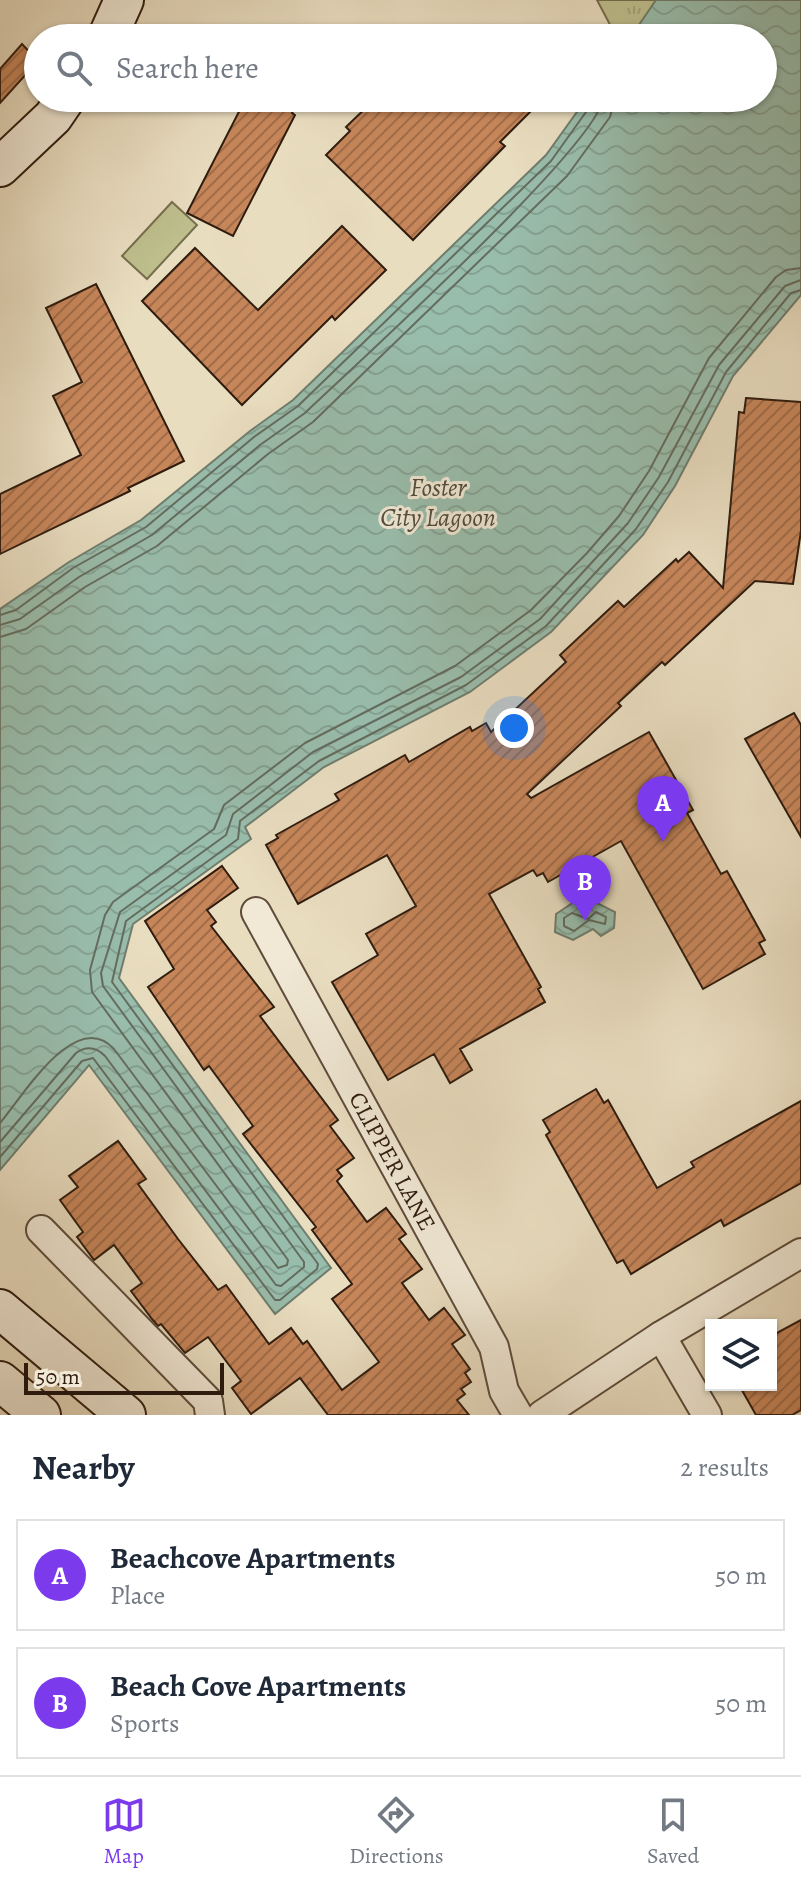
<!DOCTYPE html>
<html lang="en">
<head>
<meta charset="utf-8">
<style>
	body { margin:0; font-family:Alegreya,serif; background:#f6f6f7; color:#1f2937 }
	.controls { position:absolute; right:24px; bottom:24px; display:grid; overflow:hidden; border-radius:0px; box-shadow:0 2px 6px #0004 }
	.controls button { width:72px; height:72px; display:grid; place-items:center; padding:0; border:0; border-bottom:2px solid #e0e1e3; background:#fff; color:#1f2937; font:40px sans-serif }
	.scale { position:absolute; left:24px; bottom:20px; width:200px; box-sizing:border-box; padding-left:8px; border:4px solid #2f1c0f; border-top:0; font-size:22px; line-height:28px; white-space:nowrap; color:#2f1c0f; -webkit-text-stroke:6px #f1e9d6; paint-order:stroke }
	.you { position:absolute; left:514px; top:728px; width:28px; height:28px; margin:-20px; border:6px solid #fff; border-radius:50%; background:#1a73e8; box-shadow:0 0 0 12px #1a73e833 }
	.badge { display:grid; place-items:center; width:52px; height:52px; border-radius:50%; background:#7c3aed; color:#fff; font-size:26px; font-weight:700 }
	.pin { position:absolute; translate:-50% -66px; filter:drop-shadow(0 2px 4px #0008) }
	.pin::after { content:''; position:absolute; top:42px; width:28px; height:24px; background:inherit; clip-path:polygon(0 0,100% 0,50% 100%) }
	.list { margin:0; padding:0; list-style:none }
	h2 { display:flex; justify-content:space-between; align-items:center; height:104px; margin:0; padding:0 32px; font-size:34px }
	h2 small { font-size:26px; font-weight:400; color:#747a83 }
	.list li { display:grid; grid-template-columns:52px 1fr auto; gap:24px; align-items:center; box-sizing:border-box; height:112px; margin:0 16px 16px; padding:0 16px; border:2px solid #e0e1e3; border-radius:0px }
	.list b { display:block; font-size:30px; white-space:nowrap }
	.list p { margin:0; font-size:26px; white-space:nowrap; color:#747a83 }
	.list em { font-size:26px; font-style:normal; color:#747a83 }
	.icon { flex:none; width:44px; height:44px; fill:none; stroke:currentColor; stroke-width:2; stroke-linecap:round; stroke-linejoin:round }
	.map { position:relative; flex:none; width:801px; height:1415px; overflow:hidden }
	.search { position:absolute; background:#fff; box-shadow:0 2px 6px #0004; left:24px; right:24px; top:24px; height:88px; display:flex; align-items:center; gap:20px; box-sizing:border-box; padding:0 28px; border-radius:44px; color:#747a83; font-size:30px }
	.sheet { height:360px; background:#fff }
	nav { display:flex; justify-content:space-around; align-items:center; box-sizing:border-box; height:112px; border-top:2px solid #e0e1e3; background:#fff; font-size:22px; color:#747a83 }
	nav a { display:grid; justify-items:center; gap:4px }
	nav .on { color:#7c3aed }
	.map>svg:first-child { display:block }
	.grass { fill:#bebf8d; stroke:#766e4e; stroke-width:2 }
	.park { fill:url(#park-tufts); stroke:#766e4e; stroke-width:2 }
	.water { fill:url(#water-waves); stroke:#6f7d6d; stroke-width:2 }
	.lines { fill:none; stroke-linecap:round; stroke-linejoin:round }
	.shore { stroke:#646c5e; stroke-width:2 }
	.building { fill:url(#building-hatch); stroke:#2f1c0f; stroke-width:2 }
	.street-casing { stroke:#5e4c3b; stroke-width:32 }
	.secondary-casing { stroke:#2f1c0f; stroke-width:42 }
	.street { stroke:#f1e9d6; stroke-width:28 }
	.secondary { stroke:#f1e9d6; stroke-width:38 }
	.labels { text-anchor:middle; stroke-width:6; stroke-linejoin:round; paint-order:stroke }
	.street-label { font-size:24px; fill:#2f1c0f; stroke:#f1e9d6 }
	.water-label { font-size:26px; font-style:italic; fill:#4f4c3e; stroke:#f1e9d6 }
</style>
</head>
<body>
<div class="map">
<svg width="801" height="1415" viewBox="0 0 801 1415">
	<defs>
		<pattern id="park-tufts" width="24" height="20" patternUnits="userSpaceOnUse" patternTransform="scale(2)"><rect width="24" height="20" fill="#bebf8d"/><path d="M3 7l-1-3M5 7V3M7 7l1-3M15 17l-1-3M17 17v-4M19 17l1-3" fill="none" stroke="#a4a478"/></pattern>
		<pattern id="water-waves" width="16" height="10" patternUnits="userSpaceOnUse" patternTransform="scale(2)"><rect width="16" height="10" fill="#99bdac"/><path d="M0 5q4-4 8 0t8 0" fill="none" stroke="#84a293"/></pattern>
		<pattern id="building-hatch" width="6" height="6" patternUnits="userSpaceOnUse" patternTransform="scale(2)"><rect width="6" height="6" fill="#c6865a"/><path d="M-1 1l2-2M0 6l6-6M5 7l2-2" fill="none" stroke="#a16d49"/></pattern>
	</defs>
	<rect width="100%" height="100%" fill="#e9ddc0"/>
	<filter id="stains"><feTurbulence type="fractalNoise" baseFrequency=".0025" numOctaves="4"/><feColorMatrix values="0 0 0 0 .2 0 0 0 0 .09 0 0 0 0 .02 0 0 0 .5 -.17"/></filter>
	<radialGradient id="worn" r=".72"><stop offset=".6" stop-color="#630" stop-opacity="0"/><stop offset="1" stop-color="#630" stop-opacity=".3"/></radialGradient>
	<path class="grass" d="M 172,202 L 197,225 L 147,279 L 122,256 Z"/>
	<path class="park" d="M 597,0 L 687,0 L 663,38 L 617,38 Z"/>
	<g class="water">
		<path d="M 656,0 L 801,0 L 801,295 L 733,376 L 675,486 L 643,535 L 551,632 L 470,692 L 324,767 L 245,827 L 251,839 L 133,924 L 119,978 L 331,1268 L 275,1314 L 89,1065 L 0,1170 L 0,609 L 69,562 L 141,520 L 250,431 L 293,400 L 546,155 L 587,98 L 763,98 L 763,38 L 630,38 Z"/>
		<path d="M 574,902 L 584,909 L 595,902 L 615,912 L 614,928 L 601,936 L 593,929 L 573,940 L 555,932 L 556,914 Z"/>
	</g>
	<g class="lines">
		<g class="shore">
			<path d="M 0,615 L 16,610 L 73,568 L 146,527 L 254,437 L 298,406 L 551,161 L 591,105 L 593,98"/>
			<path d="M 0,625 L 20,619 L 79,577 L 152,535 L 260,445 L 305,413 C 351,369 600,143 603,98"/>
			<path d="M 0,637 L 26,629 L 85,587 L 157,546 L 268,454 L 313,422 L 567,176 L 610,117 L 615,98"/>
			<path d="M 596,912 L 606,917 L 605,924 L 589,920 L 574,931 L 564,926 L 564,918 L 572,913 L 588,919 Z"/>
			<path d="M 0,1123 C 23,1096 76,1007 114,1049 L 278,1268 L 287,1265 L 288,1260 L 92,992 L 90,970 L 105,915 L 113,902 L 214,829 L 224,805 L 305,743 L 455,666 L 531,610 L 587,553 L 619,516 L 649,471 L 709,358 L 776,277 L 786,270 L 801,268"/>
			<path d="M 0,1142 L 76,1053 C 86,1046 96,1047 105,1056 L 276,1285 L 281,1286 L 304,1267 L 304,1262 L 103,986 L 101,973 L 120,912 L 226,835 L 233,814 L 313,752 L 461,677 L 540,619 L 628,523 L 659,477 L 719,365 L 785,286 L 801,280"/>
			<path d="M 0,1157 L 82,1061 L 93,1058 L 275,1300 L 280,1300 L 317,1269 L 318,1264 L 112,982 L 126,921 L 238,839 L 240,821 L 319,761 L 466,685 L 546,626 L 636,529 L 668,482 L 726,372 L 791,293 L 801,290"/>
		</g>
	</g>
	<g class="building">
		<path d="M 22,44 L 38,61 L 0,103 L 0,69 Z"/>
		<path d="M 246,98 L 300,98 L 292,113 L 295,115 L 233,236 L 187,213 Z"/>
		<path d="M 376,98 L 544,98 L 500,142 L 505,146 L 413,240 L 326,155 L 350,131 L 346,127 Z"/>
		<path d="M 342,226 L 386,270 L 335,320 L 332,316 L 242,405 L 142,301 L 195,248 L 258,310 Z"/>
		<path d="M 96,284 L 184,461 L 128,488 L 130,491 L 0,554 L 0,494 L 81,455 L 53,396 L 82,382 L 46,308 Z"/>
		<path d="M 746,398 L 801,402 L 801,531 L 793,584 L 755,581 L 665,665 L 662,662 L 618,703 L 621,706 L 527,794 L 531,798 L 649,732 L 693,810 L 687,813 L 721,874 L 727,871 L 765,940 L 759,943 L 765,954 L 703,989 L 621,841 L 548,882 L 543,873 L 537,876 L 533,870 L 489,894 L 541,987 L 538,989 L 545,1002 L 460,1049 L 472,1070 L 450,1083 L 434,1054 L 388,1080 L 332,982 L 378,955 L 366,934 L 416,906 L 387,855 L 298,904 L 266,845 L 278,838 L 276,835 L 339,800 L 335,794 L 405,755 L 409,762 L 470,727 L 472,731 L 486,723 L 491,732 L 566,662 L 560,655 L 618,601 L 624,607 L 676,559 L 678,562 L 689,552 L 723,588 L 739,412 L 744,413 Z"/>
		<path d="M 794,713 L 801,725 L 801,837 L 745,739 Z"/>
		<path d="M 222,866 L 238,888 L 207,910 L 216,922 L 211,926 L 274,1007 L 260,1016 L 338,1120 L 330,1126 L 354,1158 L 337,1170 L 342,1176 L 337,1181 L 367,1222 L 386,1208 L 406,1234 L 399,1239 L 422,1269 L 402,1283 L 429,1320 L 444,1308 L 465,1335 L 452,1344 L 470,1369 L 465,1373 L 471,1382 L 461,1389 L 465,1394 L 457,1400 L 469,1415 L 328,1415 L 300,1378 L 251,1414 L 232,1388 L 241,1381 L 208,1337 L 185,1353 L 161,1324 L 158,1326 L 152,1319 L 131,1291 L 142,1283 L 114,1245 L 94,1260 L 77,1237 L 83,1232 L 60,1200 L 78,1187 L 69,1176 L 118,1141 L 146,1179 L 138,1184 L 178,1239 L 218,1290 L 226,1285 L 269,1344 L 291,1328 L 303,1344 L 307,1341 L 342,1390 L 379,1362 L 332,1299 L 352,1284 L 312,1230 L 316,1227 L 243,1134 L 253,1126 L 209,1066 L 204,1070 L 148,987 L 174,969 L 145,921 Z"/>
		<path d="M 596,1089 L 604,1103 L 608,1100 L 657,1188 L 694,1167 L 691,1162 L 801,1101 L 801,1183 L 724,1226 L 721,1220 L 631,1274 L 623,1260 L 617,1263 L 546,1135 L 550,1132 L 543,1120 Z"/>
		<path d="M 801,1320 L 801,1410 L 792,1415 L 756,1415 L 739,1385 L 771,1385 L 771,1336 Z"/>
	</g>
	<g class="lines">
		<defs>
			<g id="street">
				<path id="s1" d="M 256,912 L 494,1347 L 504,1391 L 518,1415"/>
				<path d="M 41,1230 L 208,1401 L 210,1415"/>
				<path d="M 661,1336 L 707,1415"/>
				<path d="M 542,1415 L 661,1336 L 801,1253"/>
			</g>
			<g id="secondary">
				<path d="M 107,38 L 124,0"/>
				<path d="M 0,167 L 53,117 L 66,98"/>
				<path d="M 0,1309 L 126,1415"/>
				<path d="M 0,1381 L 41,1415"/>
			</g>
		</defs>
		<use href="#street" class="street-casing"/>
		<use href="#secondary" class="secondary-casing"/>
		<use href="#street" class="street"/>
		<use href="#secondary" class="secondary"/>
	</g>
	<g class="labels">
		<g class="street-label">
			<text dy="8" stroke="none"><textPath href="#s1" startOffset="284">CLIPPER LANE</textPath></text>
		</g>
		<g class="water-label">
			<text x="438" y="496">Foster<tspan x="438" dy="30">City Lagoon</tspan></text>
		</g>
	</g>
	<rect width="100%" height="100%" filter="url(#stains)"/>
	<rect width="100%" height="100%" fill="url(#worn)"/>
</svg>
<div class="controls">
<button><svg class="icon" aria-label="layers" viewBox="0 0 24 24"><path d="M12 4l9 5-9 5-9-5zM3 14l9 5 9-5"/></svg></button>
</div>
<div class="scale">50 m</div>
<div class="you"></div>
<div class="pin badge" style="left:663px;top:842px">A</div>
<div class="pin badge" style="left:585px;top:921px">B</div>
<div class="search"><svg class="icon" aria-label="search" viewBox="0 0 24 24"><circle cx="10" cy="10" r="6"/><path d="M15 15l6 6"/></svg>Search here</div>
</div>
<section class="sheet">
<h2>Nearby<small>2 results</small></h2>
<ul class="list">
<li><span class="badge">A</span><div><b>Beachcove Apartments</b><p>Place</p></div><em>50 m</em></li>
<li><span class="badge">B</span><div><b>Beach Cove Apartments</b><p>Sports</p></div><em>50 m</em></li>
</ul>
</section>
<nav>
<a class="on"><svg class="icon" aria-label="map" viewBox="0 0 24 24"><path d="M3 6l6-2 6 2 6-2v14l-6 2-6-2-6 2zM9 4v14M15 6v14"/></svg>Map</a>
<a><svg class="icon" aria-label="directions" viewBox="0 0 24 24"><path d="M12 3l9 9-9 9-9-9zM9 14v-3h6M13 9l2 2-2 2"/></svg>Directions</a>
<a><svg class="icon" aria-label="saved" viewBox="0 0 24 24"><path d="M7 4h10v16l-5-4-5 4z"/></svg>Saved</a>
</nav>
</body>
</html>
